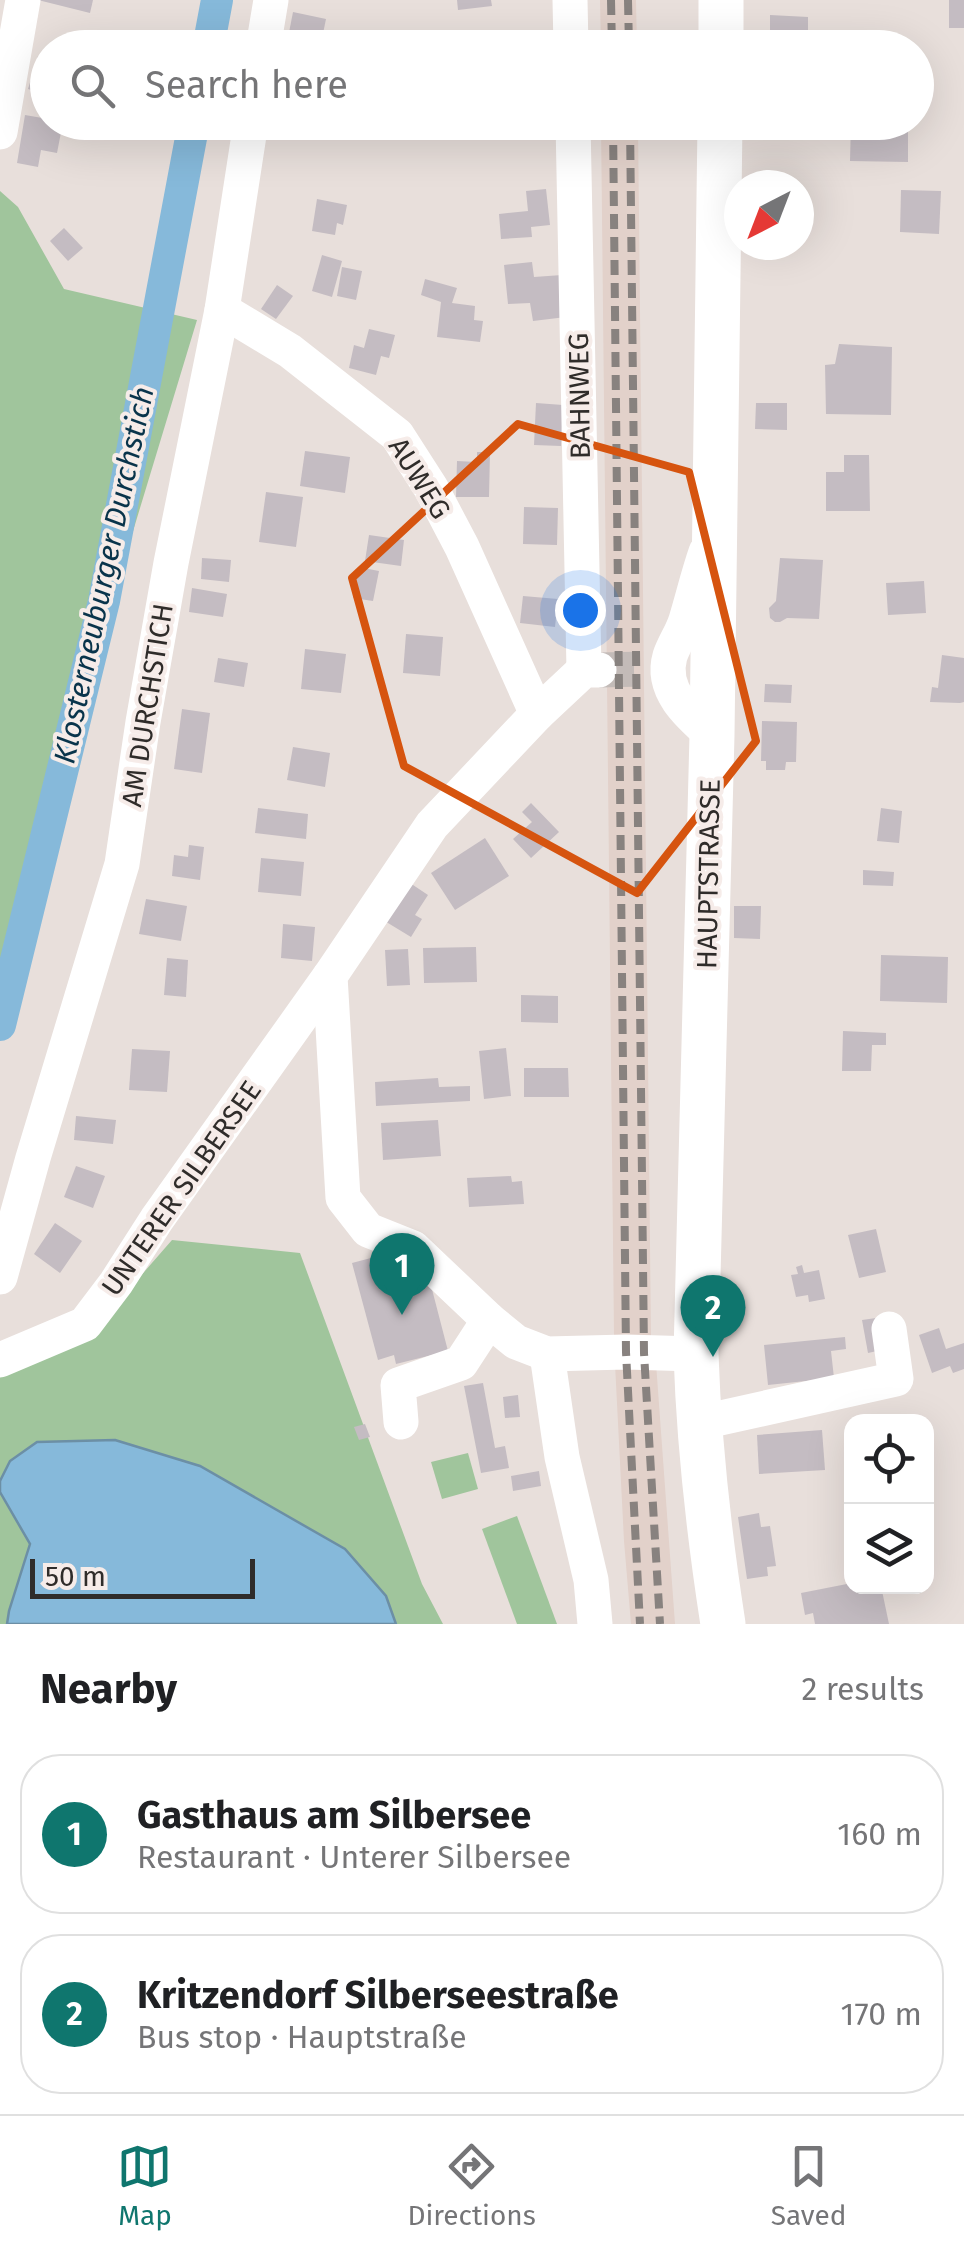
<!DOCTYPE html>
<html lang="en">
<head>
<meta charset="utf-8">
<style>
	body { margin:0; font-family:"Fira Sans",sans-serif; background:#f2f2f2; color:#202124 }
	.controls { position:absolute; right:30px; bottom:30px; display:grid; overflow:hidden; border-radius:20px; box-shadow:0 10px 40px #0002 }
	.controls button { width:90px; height:90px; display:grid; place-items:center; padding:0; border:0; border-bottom:2px solid #e0e0e0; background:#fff; color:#202124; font:50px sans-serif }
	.compass { position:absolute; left:724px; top:170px; width:90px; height:90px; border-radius:50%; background:#fff; box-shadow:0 10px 40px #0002; rotate:222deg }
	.scale { position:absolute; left:30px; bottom:25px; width:225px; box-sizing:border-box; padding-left:10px; border:5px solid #2f2c2a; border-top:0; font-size:28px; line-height:35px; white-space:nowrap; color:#2f2c2a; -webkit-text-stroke:8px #f6ece9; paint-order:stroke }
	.you { position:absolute; left:580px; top:610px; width:35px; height:35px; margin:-25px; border:8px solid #fff; border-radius:50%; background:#1a73e8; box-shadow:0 0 0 15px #1a73e833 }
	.badge { display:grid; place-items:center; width:65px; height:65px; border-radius:50%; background:#0f766e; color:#fff; font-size:32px; font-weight:700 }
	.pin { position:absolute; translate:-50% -82px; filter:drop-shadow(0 2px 5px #0008) }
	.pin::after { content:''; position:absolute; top:52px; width:35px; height:30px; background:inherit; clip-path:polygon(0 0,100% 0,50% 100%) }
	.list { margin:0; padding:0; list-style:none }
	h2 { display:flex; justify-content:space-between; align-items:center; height:130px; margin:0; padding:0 40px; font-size:42px }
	h2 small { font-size:32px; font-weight:400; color:#757577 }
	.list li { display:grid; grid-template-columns:65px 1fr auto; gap:30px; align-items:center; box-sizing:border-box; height:160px; margin:0 20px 20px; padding:0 20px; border:2px solid #e0e0e0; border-radius:40px }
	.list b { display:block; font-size:38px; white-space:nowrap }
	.list p { margin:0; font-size:32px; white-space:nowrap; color:#757577 }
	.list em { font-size:32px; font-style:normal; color:#757577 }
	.icon { flex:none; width:55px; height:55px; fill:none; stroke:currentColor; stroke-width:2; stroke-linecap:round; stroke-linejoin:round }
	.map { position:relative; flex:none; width:964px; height:1624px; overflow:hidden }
	.search { position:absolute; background:#fff; box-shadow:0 10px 40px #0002; left:30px; right:30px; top:30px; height:110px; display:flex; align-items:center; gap:25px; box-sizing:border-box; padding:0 35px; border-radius:55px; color:#757577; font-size:38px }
	.sheet { height:490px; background:#fff }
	nav { display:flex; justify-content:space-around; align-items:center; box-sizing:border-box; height:140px; border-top:2px solid #e0e0e0; background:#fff; font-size:28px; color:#757577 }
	nav a { display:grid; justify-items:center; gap:5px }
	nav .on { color:#0f766e }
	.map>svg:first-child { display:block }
	.built { fill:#e2d1ca }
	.green { fill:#a0c59c }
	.water { fill:#86b9da; stroke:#6c8fa5; stroke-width:2.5 }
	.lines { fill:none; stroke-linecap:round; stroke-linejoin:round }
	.canal { stroke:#86b9da; stroke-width:32 }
	.building { fill:#c4bcc2 }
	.minor-tunnel { stroke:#c3bbb8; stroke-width:35; stroke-dasharray:35 18; stroke-linecap:butt }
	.minor { stroke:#fff; stroke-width:35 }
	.major { stroke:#fff; stroke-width:45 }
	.rail { stroke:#88827f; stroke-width:8; stroke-dasharray:15 8; stroke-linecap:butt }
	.marked { fill:none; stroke:#d6540f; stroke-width:8; stroke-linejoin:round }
	.labels { text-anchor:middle; stroke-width:8; stroke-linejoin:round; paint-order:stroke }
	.street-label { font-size:28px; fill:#2f2c2a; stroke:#f6ece9 }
	.water-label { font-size:30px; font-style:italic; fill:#09344b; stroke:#f6ece9 }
</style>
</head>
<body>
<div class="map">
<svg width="964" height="1624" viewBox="0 0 964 1624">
	<rect width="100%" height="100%" fill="#e8dfdb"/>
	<g class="built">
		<path d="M 600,0 L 636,0 L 637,47 L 601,47 Z"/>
		<path d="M 601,123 L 638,123 L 651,1337 L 614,1335 Z"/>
		<path d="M 656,1363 L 675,1624 L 631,1624 L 624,1541 L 615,1364 Z"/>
	</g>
	<g class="green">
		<path d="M 0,191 L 18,207 L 64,289 L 197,320 L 0,970 Z"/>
		<path d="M 172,1240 L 300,1253 L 422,1584 L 443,1624 L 396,1624 L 386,1596 L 265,1505 L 200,1466 L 115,1440 L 0,1481 L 0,1375 L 90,1334 Z"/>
		<path d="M 468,1453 L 478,1489 L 442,1499 L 431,1462 Z"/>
		<path d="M 0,1492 L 30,1544 L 9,1611 L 7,1624 L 0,1624 Z"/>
		<path d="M 517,1516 L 557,1624 L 517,1624 L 482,1529 Z"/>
	</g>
	<path class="water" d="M 115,1440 L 200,1466 L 345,1549 L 386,1596 L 396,1624 L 7,1624 L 9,1611 L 30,1544 L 0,1492 L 0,1481 L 10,1461 L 37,1442 Z"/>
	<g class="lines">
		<g class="canal">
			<path d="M 208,48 L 217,0"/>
			<path d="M 0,1025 L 104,601 L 194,122"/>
		</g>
	</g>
	<g class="building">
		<path d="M 38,0 L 93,0 L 90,13 Z"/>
		<path d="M 457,0 L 491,0 L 492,6 L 458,10 Z"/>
		<rect x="949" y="0" width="15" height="28"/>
		<path d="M 293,12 L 326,19 L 320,48 L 286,48 Z"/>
		<path d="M 770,15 L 808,17 L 808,34 L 770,32 Z"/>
		<path d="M 38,56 L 48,59 L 48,95 L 28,89 Z"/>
		<path d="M 25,115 L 48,119 L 48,122 L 63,122 L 57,153 L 41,150 L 38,167 L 17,163 Z"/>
		<path d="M 276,122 L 300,122 L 298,136 L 274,131 Z"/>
		<path d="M 758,122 L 802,122 L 802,130 L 758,129 Z"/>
		<path d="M 851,122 L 908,122 L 908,162 L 850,161 Z"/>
		<path d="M 546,189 L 550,225 L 531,227 L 532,237 L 501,239 L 499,214 L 528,211 L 526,191 Z"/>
		<path d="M 901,190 L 941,191 L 939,234 L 900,232 Z"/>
		<path d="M 317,199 L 347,205 L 343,225 L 337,223 L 335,235 L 312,231 Z"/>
		<path d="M 64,228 L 83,248 L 68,261 L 50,241 Z"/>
		<path d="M 322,255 L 342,261 L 332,297 L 312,291 Z"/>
		<path d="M 532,262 L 534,277 L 562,275 L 566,317 L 533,321 L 530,303 L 508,304 L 504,265 Z"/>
		<path d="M 342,267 L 362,271 L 356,300 L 337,296 Z"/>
		<path d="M 425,279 L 457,288 L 452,303 L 475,306 L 474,320 L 483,321 L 480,342 L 437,337 L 441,302 L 421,295 Z"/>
		<path d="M 277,285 L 293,296 L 276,319 L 261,309 Z"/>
		<path d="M 369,329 L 395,335 L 389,358 L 381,356 L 376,375 L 349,368 L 354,345 L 364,348 Z"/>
		<path d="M 839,344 L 892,347 L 891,415 L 826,414 L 825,365 L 835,364 Z"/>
		<path d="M 536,403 L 563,405 L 561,446 L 534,445 Z"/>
		<path d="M 756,403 L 787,403 L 787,430 L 755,429 Z"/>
		<path d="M 305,451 L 350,457 L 345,493 L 300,486 Z"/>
		<path d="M 477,452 L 490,452 L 489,497 L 456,497 L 457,461 L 477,462 Z"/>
		<path d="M 844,455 L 869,455 L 870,511 L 826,511 L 826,472 L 844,472 Z"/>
		<path d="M 266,492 L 303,497 L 296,547 L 259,542 Z"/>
		<path d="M 524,507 L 558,508 L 557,545 L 523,544 Z"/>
		<path d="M 369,535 L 404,540 L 401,566 L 365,561 Z"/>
		<path d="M 202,558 L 231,560 L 229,582 L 201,579 Z"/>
		<path d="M 780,558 L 823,560 L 819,619 L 787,618 L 780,622 L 775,622 L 770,618 L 769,608 L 776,601 Z"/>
		<path d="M 358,567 L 379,571 L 373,601 L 353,598 Z"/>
		<path d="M 924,581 L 926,613 L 888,615 L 886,583 Z"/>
		<path d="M 192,588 L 227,594 L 223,617 L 189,612 Z"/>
		<path d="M 523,596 L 558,599 L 555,627 L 520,623 Z"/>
		<path d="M 406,634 L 443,637 L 440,676 L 403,673 Z"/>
		<path d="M 305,649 L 346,654 L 341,693 L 301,689 Z"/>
		<path d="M 942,655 L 964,658 L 964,702 L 960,703 L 930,702 L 932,687 L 938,688 Z"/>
		<path d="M 218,658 L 248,663 L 244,687 L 214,682 Z"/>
		<path d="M 765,684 L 792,685 L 791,703 L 764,702 Z"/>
		<path d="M 182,709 L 210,713 L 202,773 L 174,769 Z"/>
		<path d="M 762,721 L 797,722 L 796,762 L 786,762 L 785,770 L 766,770 L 766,761 L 761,761 Z"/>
		<path d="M 293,747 L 330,753 L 325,787 L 287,780 Z"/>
		<path d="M 531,803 L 559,832 L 531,858 L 513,839 L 532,822 L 522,812 Z"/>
		<path d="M 258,808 L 308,814 L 306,839 L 255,833 Z"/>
		<path d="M 881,808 L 902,811 L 899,843 L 877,841 Z"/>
		<path d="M 485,838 L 509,876 L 455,910 L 431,873 Z"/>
		<path d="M 189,845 L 204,847 L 200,880 L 172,876 L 174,855 L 188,857 Z"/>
		<path d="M 261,858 L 304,862 L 301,896 L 258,892 Z"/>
		<path d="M 863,870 L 894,872 L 893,886 L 863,885 Z"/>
		<path d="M 407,881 L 428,895 L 415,915 L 422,919 L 411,937 L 383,920 Z"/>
		<path d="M 146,899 L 187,906 L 181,941 L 139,934 Z"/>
		<path d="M 734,906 L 761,906 L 760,939 L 734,938 Z"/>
		<path d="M 283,924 L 315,927 L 312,961 L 281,958 Z"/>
		<path d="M 476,947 L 477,982 L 424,983 L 423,948 Z"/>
		<path d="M 408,949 L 410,985 L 387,986 L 385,950 Z"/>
		<path d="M 881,955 L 948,957 L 947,1003 L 880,1001 Z"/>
		<path d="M 167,958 L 188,960 L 186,997 L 164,995 Z"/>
		<path d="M 521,995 L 558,996 L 558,1023 L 521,1022 Z"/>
		<path d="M 843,1031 L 886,1033 L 886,1045 L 872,1045 L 871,1071 L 842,1071 Z"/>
		<path d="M 506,1048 L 511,1096 L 484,1099 L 479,1051 Z"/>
		<path d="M 132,1049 L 170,1051 L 167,1092 L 129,1090 Z"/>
		<path d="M 524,1068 L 568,1068 L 569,1097 L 524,1097 Z"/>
		<path d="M 438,1078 L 439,1087 L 470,1086 L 470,1101 L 376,1106 L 375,1082 Z"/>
		<path d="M 76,1116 L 116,1120 L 113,1144 L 74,1140 Z"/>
		<path d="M 438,1120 L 441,1156 L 383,1160 L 381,1123 Z"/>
		<path d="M 76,1166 L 105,1176 L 93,1208 L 64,1197 Z"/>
		<path d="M 511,1176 L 512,1182 L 522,1181 L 524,1204 L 469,1207 L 467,1178 Z"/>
		<path d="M 55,1223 L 82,1241 L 60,1273 L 34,1254 Z"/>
		<path d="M 876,1229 L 886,1272 L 859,1278 L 848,1235 Z"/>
		<path d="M 386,1254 L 392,1279 L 427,1270 L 448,1351 L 396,1364 L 394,1355 L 378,1360 L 352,1263 Z"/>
		<path d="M 802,1265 L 804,1273 L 819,1270 L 825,1299 L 809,1302 L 808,1295 L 796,1297 L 791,1275 L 798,1274 L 796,1267 Z"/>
		<path d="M 883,1317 L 886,1349 L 868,1353 L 862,1320 Z"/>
		<path d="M 939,1328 L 946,1349 L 964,1343 L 964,1369 L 953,1373 L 950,1366 L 932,1373 L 919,1335 Z"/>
		<path d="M 845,1337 L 846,1349 L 831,1351 L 834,1378 L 768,1385 L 764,1345 Z"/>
		<path d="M 483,1383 L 495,1448 L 505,1446 L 509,1468 L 481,1473 L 464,1386 Z"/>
		<path d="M 518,1395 L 520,1417 L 505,1418 L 503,1397 Z"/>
		<path d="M 365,1424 L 370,1437 L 359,1440 L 354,1427 Z"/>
		<path d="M 822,1430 L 825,1470 L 759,1474 L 757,1435 Z"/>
		<path d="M 539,1471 L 541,1486 L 513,1491 L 511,1476 Z"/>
		<path d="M 759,1513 L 761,1527 L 770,1526 L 776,1566 L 767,1567 L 768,1576 L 747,1579 L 738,1517 Z"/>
		<path d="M 852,1583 L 852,1586 L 881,1586 L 889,1624 L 815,1624 L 813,1613 L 805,1615 L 801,1593 Z"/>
	</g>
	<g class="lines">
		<path class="minor-tunnel" d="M 599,670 L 652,669"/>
		<g class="minor">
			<path d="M 570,0 L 571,48"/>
			<path d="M 263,48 L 271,0"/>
			<path d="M 573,122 L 584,670"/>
			<path d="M 0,132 L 23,0"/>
			<path d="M 222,310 L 290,351 L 397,435 L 431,488 L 462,547 L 537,714"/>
			<path d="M 706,552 C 698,575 693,597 686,620 C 682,633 674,644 670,656 C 660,690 689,715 712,735"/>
			<path d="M 599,670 L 584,670 L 537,714 L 432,825 L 330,976 L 343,1198 L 368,1230 L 413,1248 L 489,1320 L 516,1342 L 547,1354 L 626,1352 L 696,1354"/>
			<path d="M 0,1277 L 33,1158 L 122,864 L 143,722 L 171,563 L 222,310 L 251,122"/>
			<path d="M 547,1354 L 562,1457 L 591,1580 L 595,1624"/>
			<path d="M 0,1360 L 85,1324 L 116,1283 L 157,1219 L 330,976"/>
			<path d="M 401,1422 L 398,1385 L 461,1363 L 489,1320"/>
			<path d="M 698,1423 L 896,1379 L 889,1329"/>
		</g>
		<g class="major">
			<path d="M 721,48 L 721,0"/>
			<path d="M 720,122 L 712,735 L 696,1354 C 699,1445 709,1534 723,1624"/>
		</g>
		<g class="rail">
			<path d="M 611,0 L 612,48"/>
			<path d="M 628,0 L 629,48"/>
			<path d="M 613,122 L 626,1352 L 640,1624"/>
			<path d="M 630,122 L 644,1353 L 660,1624"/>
		</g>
	</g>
	<path class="marked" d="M 518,424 L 689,472 L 756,741 L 637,893 L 404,766 L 352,578 Z"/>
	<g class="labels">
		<g class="street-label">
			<text transform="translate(579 396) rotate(-91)" y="10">BAHNWEG</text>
			<text transform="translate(420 478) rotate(58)" y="10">AUWEG</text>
			<text transform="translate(147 705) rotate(-81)" y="10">AM DURCHSTICH</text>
			<text transform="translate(708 874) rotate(-89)" y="10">HAUPTSTRASSE</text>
			<text transform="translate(181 1188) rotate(-55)" y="10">UNTERER SILBERSEE</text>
		</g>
		<g class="water-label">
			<text transform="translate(104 575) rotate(-78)" y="10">Klosterneuburger Durchstich</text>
		</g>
	</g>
</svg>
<div class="controls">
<button><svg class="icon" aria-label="locate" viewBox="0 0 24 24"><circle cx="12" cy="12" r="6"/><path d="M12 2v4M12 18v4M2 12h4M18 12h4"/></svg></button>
<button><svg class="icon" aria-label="layers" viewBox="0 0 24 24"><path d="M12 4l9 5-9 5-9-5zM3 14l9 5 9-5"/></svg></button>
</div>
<svg class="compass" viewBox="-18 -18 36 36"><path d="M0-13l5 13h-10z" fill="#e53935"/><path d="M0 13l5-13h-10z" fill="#757577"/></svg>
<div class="scale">50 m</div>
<div class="you"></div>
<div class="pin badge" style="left:402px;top:1315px">1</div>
<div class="pin badge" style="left:713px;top:1357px">2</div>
<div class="search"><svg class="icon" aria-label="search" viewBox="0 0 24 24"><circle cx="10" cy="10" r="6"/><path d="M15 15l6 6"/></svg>Search here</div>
</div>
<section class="sheet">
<h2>Nearby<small>2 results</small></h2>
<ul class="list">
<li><span class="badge">1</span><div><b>Gasthaus am Silbersee</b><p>Restaurant · Unterer Silbersee</p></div><em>160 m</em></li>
<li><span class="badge">2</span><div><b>Kritzendorf Silberseestraße</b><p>Bus stop · Hauptstraße</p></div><em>170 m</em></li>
</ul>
</section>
<nav>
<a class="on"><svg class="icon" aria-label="map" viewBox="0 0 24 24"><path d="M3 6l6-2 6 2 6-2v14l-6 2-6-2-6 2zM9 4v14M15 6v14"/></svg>Map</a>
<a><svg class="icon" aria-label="directions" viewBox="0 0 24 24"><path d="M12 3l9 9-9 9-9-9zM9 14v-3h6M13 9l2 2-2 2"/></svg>Directions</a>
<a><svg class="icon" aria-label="saved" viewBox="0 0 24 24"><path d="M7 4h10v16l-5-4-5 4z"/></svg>Saved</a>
</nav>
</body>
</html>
